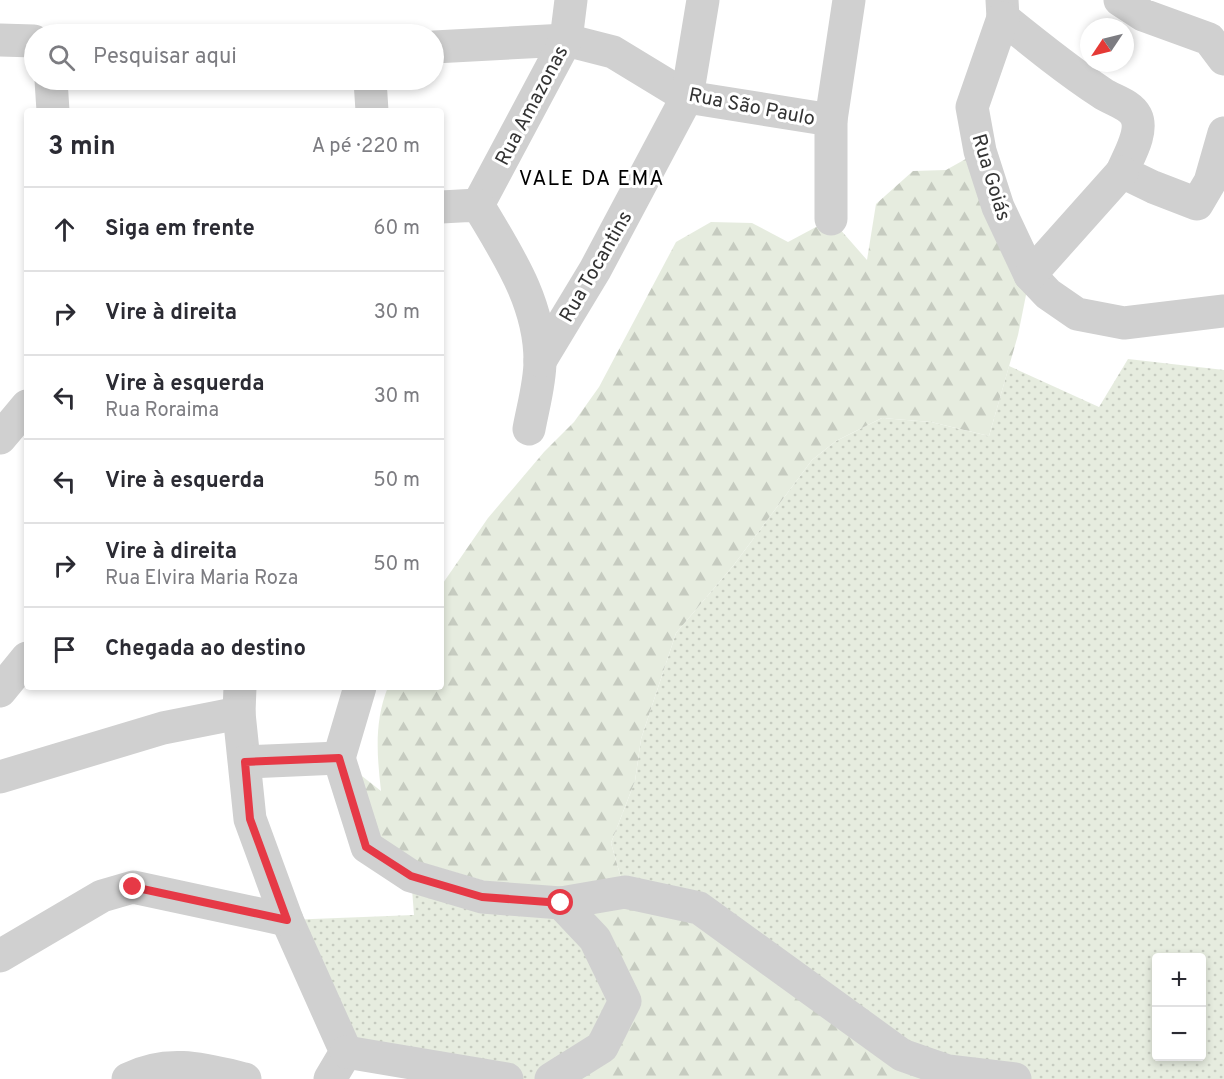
<!DOCTYPE html>
<html lang="pt">
<head>
<meta charset="utf-8">
<style>
	body { margin:0; font-family:Overpass,sans-serif; background:#f7f7f7; color:#2b2b33 }
	.controls { position:absolute; right:18px; bottom:18px; display:grid; overflow:hidden; border-radius:6px; box-shadow:0 3px 9px #0003 }
	.controls button { width:54px; height:54px; display:grid; place-items:center; padding:0; border:0; border-bottom:2px solid #e1e1e2; background:#fff; color:#2b2b33; font:30px sans-serif }
	.compass { position:absolute; left:1080px; top:18px; width:54px; height:54px; border-radius:50%; background:#fff; box-shadow:0 3px 9px #0003; rotate:235deg }
	.stop { position:absolute; width:18px; height:18px; margin:-14px; border:4px solid #e63946; border-radius:50%; background:#fff }
	.stop.end { background:#e63946; border-color:#fff; box-shadow:0 2px 6px #0008 }
	.list { margin:0; padding:0; list-style:none }
	h2 { display:flex; justify-content:space-between; align-items:center; height:78px; margin:0; padding:0 24px; font-size:26px }
	h2 small { font-size:20px; font-weight:400; color:#7c7c81 }
	.list li { display:grid; grid-template-columns:39px 1fr auto; gap:18px; align-items:center; box-sizing:border-box; height:84px; padding:0 24px; border-top:2px solid #e1e1e2 }
	.list b { display:block; font-size:22px; white-space:nowrap }
	.list p { margin:0; font-size:20px; white-space:nowrap; color:#7c7c81 }
	.list em { font-size:20px; font-style:normal; color:#7c7c81 }
	.icon { flex:none; width:33px; height:33px; fill:none; stroke:currentColor; stroke-width:2; stroke-linecap:round; stroke-linejoin:round }
	.map { position:relative; flex:none; width:1224px; height:1079px; overflow:hidden }
	.search { position:absolute; background:#fff; box-shadow:0 3px 9px #0003; left:24px; top:24px; width:420px; height:66px; display:flex; align-items:center; gap:15px; box-sizing:border-box; padding:0 21px; border-radius:33px; color:#7c7c81; font-size:22px }
	.panel { position:absolute; background:#fff; box-shadow:0 3px 9px #0003; left:24px; top:108px; width:420px; height:582px; border-radius:6px }
	.map>svg:first-child { display:block }
	.grass { fill:url(#grass-dots); fill-rule:evenodd }
	.forest { fill:url(#forest-firs) }
	.lines { fill:none; stroke-linecap:round; stroke-linejoin:round }
	.minor { stroke:#d0d0d0; stroke-width:33 }
	.route { stroke:#e63946; stroke-width:8 }
	.labels { text-anchor:middle; stroke-width:6; stroke-linejoin:round; paint-order:stroke }
	.street-label { font-size:20px; fill:#333; stroke:#fff }
	.neighbourhood-label { font-size:21px; letter-spacing:1.5px; fill:#000; stroke:#fff }
</style>
</head>
<body>
<div class="map">
<svg width="1224" height="1079" viewBox="0 0 1224 1079">
	<defs>
		<pattern id="grass-dots" width="8" height="8" patternUnits="userSpaceOnUse" patternTransform="scale(1.5)"><rect width="8" height="8" fill="#e6ecdf"/><path d="M2 2h.1M6 6h.1" fill="none" stroke="#c6cbc0" stroke-width="1.8" stroke-linecap="round"/></pattern>
		<pattern id="forest-firs" width="22" height="20" patternUnits="userSpaceOnUse" patternTransform="scale(1.5)"><rect width="22" height="20" fill="#e6ecdf"/><path d="M5 1l3.5 6h-7zM16 11l3.5 6h-7z" fill="#c6cbc0"/></pattern>
	</defs>
	<rect width="100%" height="100%" fill="#fff"/>
	<g class="grass">
		<path d="M 1128,359 L 1224,370 L 1224,1079 L 1015,1079 L 948,1071 L 625,892 L 611,843 L 635,781 L 641,739 L 676,633 L 733,566 L 812,460 L 836,441 L 882,418 L 931,422 L 989,436 L 1009,366 L 1099,407 ZM 1156,958 L 1202,958 L 1202,1056 L 1156,1056 Z"/>
		<path d="M 411,876 L 561,903 L 625,1001 L 551,1079 L 507,1079 L 346,1052 L 287,920 L 414,915 Z"/>
	</g>
	<path class="forest" d="M 980,151 L 1030,275 L 1018,335 L 989,436 L 931,422 L 882,418 L 836,441 L 812,460 L 733,566 L 676,633 L 641,739 L 635,781 L 611,843 L 625,892 L 699,908 L 902,1055 L 1015,1079 L 551,1079 L 625,1001 L 561,903 L 367,847 L 339,758 L 381,791 C 377,755 374,722 388,687 L 441,687 L 441,586 L 488,518 L 544,452 L 574,422 L 599,387 L 676,242 L 711,222 L 752,223 L 788,242 L 831,219 L 867,260 L 876,204 L 913,171 L 946,170 Z"/>
	<g class="lines">
		<g class="minor">
			<path d="M 1002,0 L 1003,18 C 1035,44 1067,70 1102,93 C 1112,100 1130,104 1136,116 C 1144,132 1128,157 1122,172 L 1153,187 L 1197,204 L 1210,182 L 1224,133"/>
			<path d="M 1120,0 L 1143,15 L 1209,39 L 1224,59"/>
			<path d="M 1003,18 L 972,107 L 980,151 L 998,207 L 1030,275 L 1048,294 L 1077,314 L 1124,323 L 1224,311"/>
			<path d="M 0,40 L 34,41"/>
			<path d="M 434,47 L 566,40 L 613,52 L 687,97 L 831,120"/>
			<path d="M 51,80 L 53,111"/>
			<path d="M 370,80 L 372,111"/>
			<path d="M 478,205 L 566,40 L 571,0"/>
			<path d="M 441,207 L 478,205 C 507,254 540,302 540,361 C 540,383 533,407 529,429"/>
			<path d="M 831,219 L 831,120 L 849,0"/>
			<path d="M 1030,275 L 1122,172"/>
			<path d="M 540,361 L 595,270 L 687,97 L 703,0"/>
			<path d="M 0,438 L 27,406"/>
			<path d="M 240,687 L 239,713 L 250,819 L 287,920 L 346,1052 L 330,1079"/>
			<path d="M 0,691 L 27,658"/>
			<path d="M 339,758 L 367,847 L 411,876 L 482,897 L 561,903 L 625,892 L 699,908 L 902,1055 L 948,1071 L 1015,1079"/>
			<path d="M 245,762 L 339,758 L 360,687"/>
			<path d="M 0,777 L 163,728 L 239,713"/>
			<path d="M 0,956 L 102,896 L 133,887 L 287,920"/>
			<path d="M 346,1052 L 507,1079"/>
			<path d="M 128,1079 C 168,1059 203,1069 245,1079"/>
			<path d="M 551,1079 L 602,1047 L 625,1001 L 595,939 L 561,903"/>
		</g>
	</g>
	<g class="lines">
		<path class="route" d="M 133,887 L 287,920 L 250,819 L 245,762 L 339,758 L 366,847 L 411,876 L 482,897 L 561,903"/>
	</g>
	<g class="labels">
		<g class="street-label">
			<text transform="translate(531 105) rotate(-62)" y="7">Rua Amazonas</text>
			<text transform="translate(752 106) rotate(11)" y="7">Rua São Paulo</text>
			<text transform="translate(992 177) rotate(73)" y="7">Rua Goiás</text>
			<text transform="translate(595 266) rotate(-60)" y="7">Rua Tocantins</text>
		</g>
		<g class="neighbourhood-label">
			<text x="592" y="185">VALE DA EMA</text>
		</g>
	</g>
</svg>
<div class="controls">
<button>+</button>
<button>−</button>
</div>
<svg class="compass" viewBox="-18 -18 36 36"><path d="M0-13l5 13h-10z" fill="#e53935"/><path d="M0 13l5-13h-10z" fill="#7c7c81"/></svg>
<div class="stop" style="left:561px;top:903px"></div>
<div class="stop end" style="left:133px;top:887px"></div>
<div class="search"><svg class="icon" aria-label="search" viewBox="0 0 24 24"><circle cx="10" cy="10" r="6"/><path d="M15 15l6 6"/></svg>Pesquisar aqui</div>
<section class="panel">
<h2>3 min<small>A pé · 220 m</small></h2>
<ul class="list">
<li><svg class="icon" aria-label="ahead" viewBox="0 0 24 24"><path d="M12 20V5M6 11l6-6 6 6"/></svg><div><b>Siga em frente</b></div><em>60 m</em></li>
<li><svg class="icon" aria-label="right" viewBox="0 0 24 24"><path d="M7 20v-9h11M14 6l5 5-5 5"/></svg><div><b>Vire à direita</b></div><em>30 m</em></li>
<li><svg class="icon" aria-label="left" viewBox="0 0 24 24"><path d="M17 20v-9H6M10 6l-5 5 5 5"/></svg><div><b>Vire à esquerda</b><p>Rua Roraima</p></div><em>30 m</em></li>
<li><svg class="icon" aria-label="left" viewBox="0 0 24 24"><path d="M17 20v-9H6M10 6l-5 5 5 5"/></svg><div><b>Vire à esquerda</b></div><em>50 m</em></li>
<li><svg class="icon" aria-label="right" viewBox="0 0 24 24"><path d="M7 20v-9h11M14 6l5 5-5 5"/></svg><div><b>Vire à direita</b><p>Rua Elvira Maria Roza</p></div><em>50 m</em></li>
<li><svg class="icon" aria-label="arrive" viewBox="0 0 24 24"><path d="M6 21V4h12l-3 4 3 4H6"/></svg><div><b>Chegada ao destino</b></div></li>
</ul>
</section>
</div>
</body>
</html>
